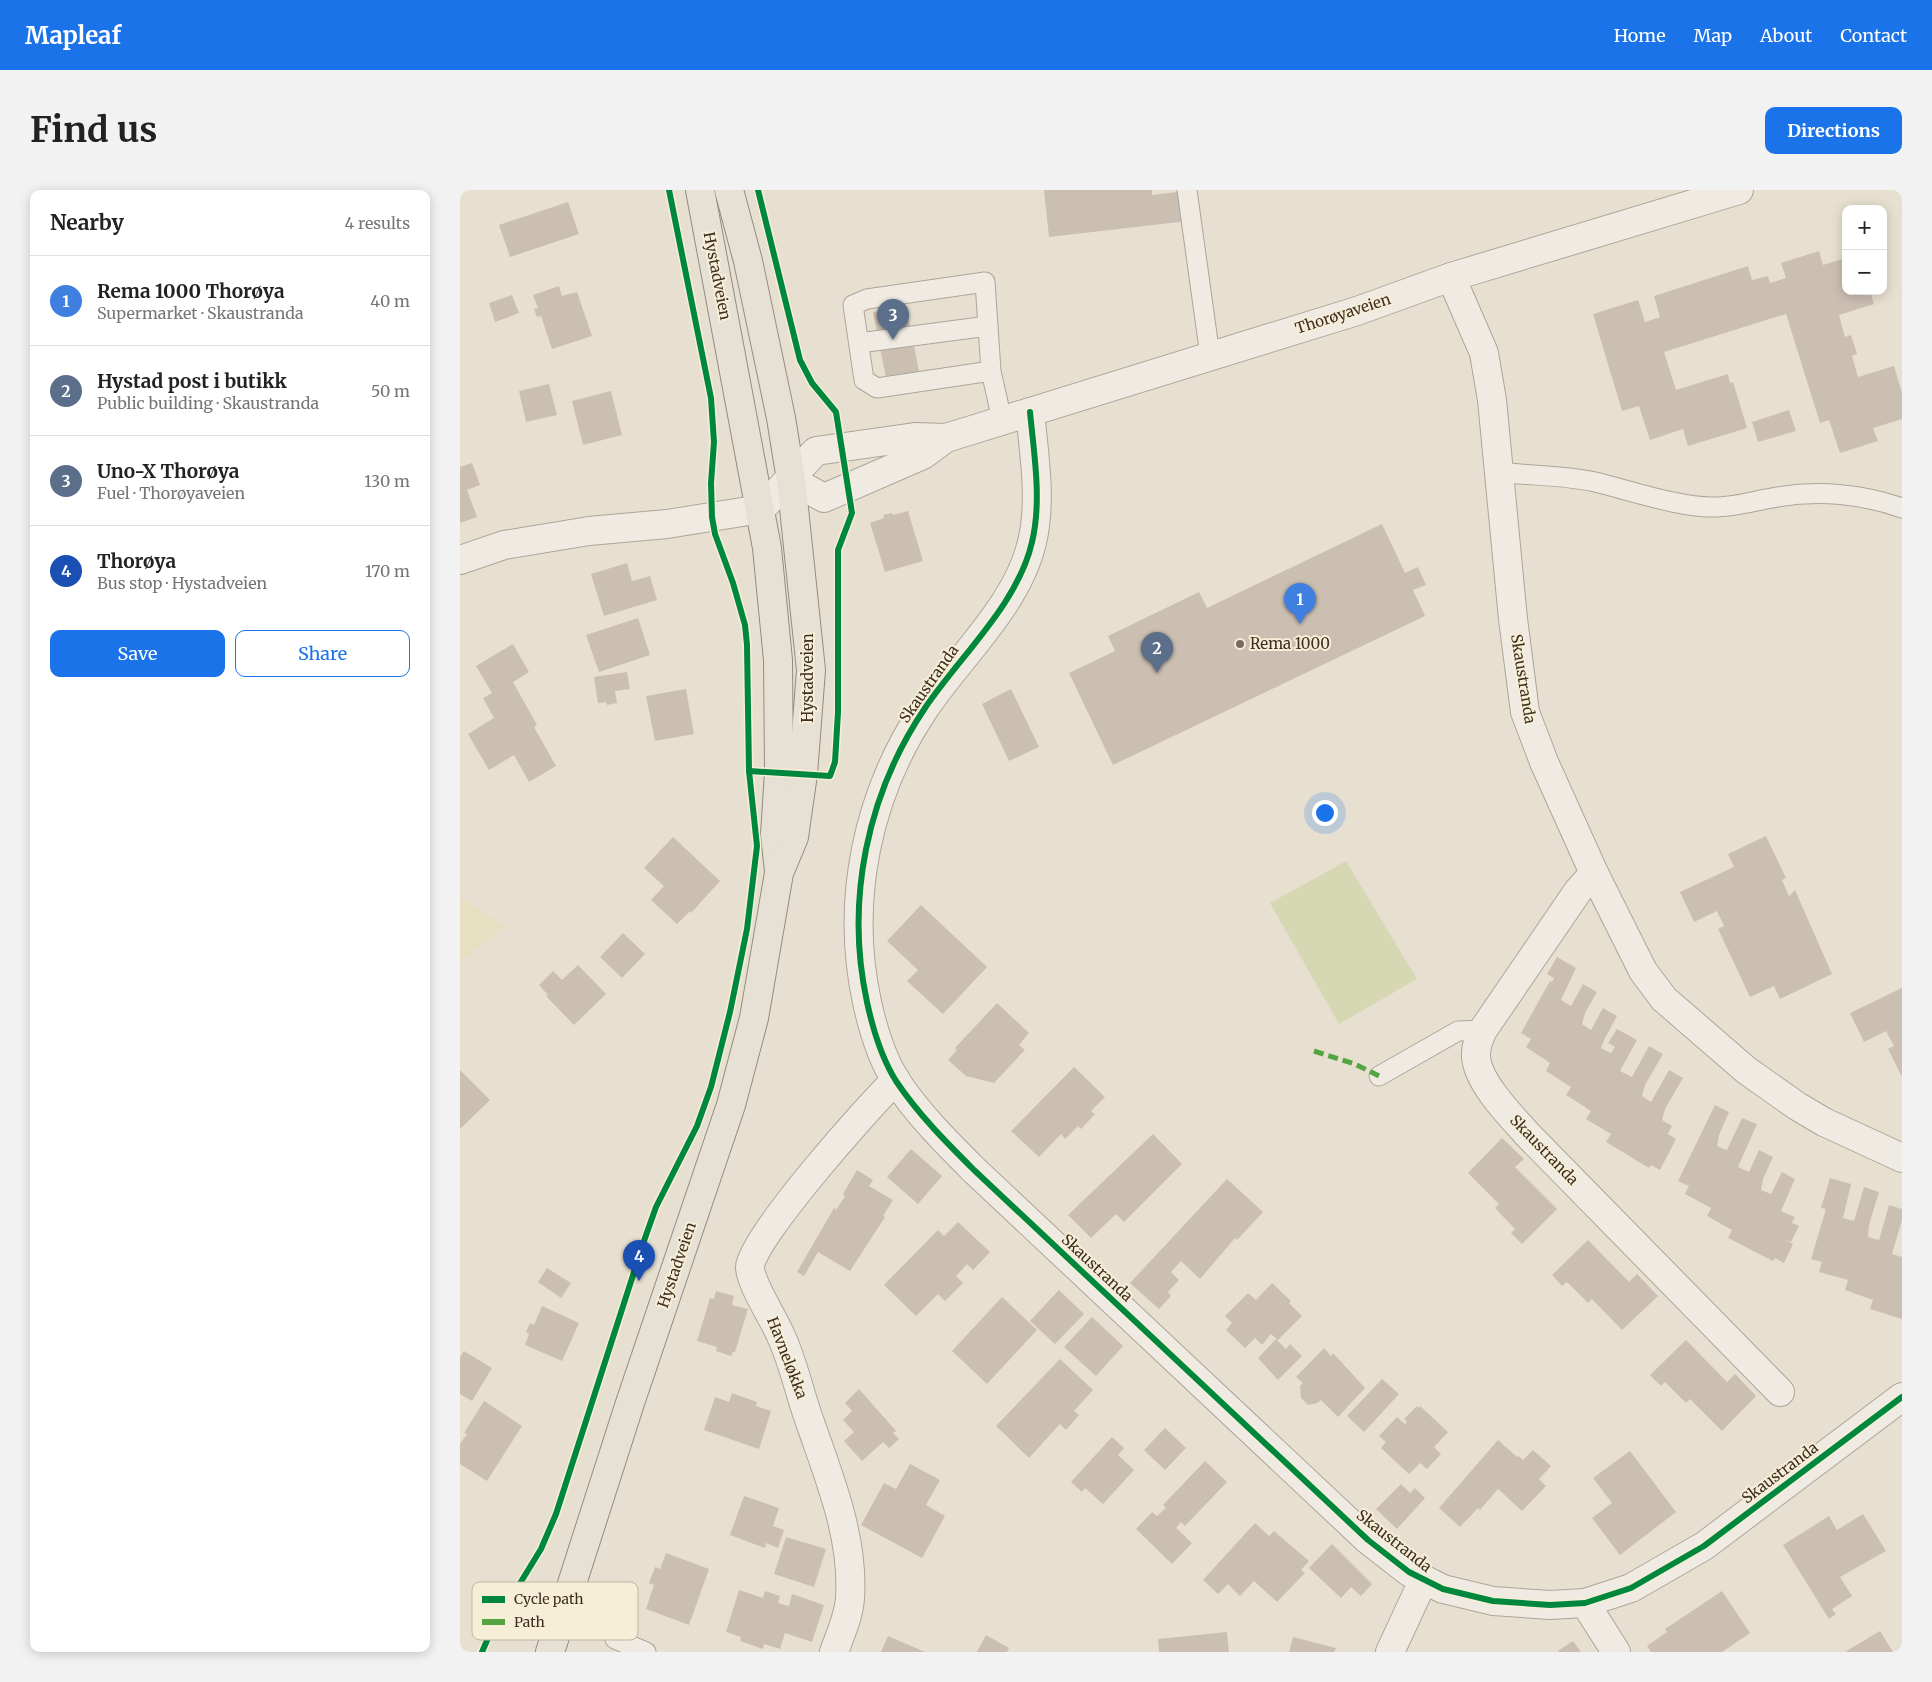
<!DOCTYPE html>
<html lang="en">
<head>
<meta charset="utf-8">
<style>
	body { margin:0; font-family:Merriweather,serif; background:#f2f2f2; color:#222 }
	.controls { position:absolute; right:15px; top:15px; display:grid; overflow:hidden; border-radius:10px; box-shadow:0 2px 12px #0003 }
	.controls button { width:45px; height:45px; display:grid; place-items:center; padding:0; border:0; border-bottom:1px solid #e0e0e0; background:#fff; color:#222; font:25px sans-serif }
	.you { position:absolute; left:864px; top:622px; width:18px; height:18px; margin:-12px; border:4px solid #fff; border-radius:50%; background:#1a73e8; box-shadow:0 0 0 8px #1a73e833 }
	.badge { display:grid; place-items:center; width:32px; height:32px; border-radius:50%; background:#1a73e8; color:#fff; font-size:16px; font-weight:700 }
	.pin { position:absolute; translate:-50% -41px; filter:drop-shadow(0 1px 2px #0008) }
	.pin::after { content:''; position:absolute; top:26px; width:18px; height:15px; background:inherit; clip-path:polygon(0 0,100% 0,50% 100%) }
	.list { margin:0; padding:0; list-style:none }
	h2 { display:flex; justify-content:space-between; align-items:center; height:65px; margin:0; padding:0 20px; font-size:21px }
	h2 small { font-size:16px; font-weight:400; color:#767676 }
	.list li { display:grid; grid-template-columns:32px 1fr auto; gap:15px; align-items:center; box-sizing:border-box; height:90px; padding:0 20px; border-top:1px solid #e0e0e0 }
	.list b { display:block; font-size:19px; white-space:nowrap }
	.list p { margin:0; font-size:16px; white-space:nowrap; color:#767676 }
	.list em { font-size:16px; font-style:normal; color:#767676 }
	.actions { display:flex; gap:10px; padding:15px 20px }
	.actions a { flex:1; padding:11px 0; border:1px solid #1a73e8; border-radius:10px; text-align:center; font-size:18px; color:#1a73e8 }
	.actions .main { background:#1a73e8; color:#fff }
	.map { position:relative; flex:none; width:1442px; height:1462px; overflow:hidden; border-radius:10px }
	header { display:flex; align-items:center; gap:30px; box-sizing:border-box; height:70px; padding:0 25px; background:#1a73e8; color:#fff }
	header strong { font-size:24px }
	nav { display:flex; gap:28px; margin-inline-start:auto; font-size:18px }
	.intro { display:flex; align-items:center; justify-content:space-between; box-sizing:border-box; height:120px; padding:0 30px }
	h1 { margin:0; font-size:35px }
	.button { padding:12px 22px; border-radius:10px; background:#1a73e8; color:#fff; font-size:18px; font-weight:700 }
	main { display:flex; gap:30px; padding:0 30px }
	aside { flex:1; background:#fff; border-radius:10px; box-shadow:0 2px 12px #0003 }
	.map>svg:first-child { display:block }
	.farmland { fill:#e6dfc2 }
	.green { fill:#d6d7b3 }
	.building { fill:#cbbfb2 }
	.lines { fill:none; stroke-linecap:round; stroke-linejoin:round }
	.lane-casing { stroke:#ada599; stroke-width:21 }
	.street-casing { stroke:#ada599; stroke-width:30 }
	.primary-casing { stroke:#928b80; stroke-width:30 }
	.lane { stroke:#efebe3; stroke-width:19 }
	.street { stroke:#efebe3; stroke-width:28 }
	.primary { stroke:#e6e1d4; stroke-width:28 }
	.quiet { stroke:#54a441; stroke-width:5; stroke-dasharray:10 5; stroke-linecap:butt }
	.cycleway-casing { stroke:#f7eed8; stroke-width:9 }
	.cycleway { stroke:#00873e; stroke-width:6 }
	.poi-dot { fill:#786c5e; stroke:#f7eed8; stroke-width:2 }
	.labels { text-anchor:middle; stroke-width:4; stroke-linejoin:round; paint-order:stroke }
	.street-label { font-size:15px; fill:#3d2e20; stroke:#f7eed8 }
	.poi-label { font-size:15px; fill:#3d2e20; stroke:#f7eed8; text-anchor:start }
	.key { fill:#f7eed8; stroke:#bfb4a1; stroke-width:1 }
	.key-label { font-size:14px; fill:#3d2e20 }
</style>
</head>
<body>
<header>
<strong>Mapleaf</strong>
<nav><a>Home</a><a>Map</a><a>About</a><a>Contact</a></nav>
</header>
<div class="intro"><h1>Find us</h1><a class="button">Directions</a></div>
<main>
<aside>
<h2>Nearby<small>4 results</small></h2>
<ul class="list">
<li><span class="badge" style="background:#3f7fe0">1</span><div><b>Rema 1000 Thorøya</b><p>Supermarket · Skaustranda</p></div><em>40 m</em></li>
<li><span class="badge" style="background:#5c6f8a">2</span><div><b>Hystad post i butikk</b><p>Public building · Skaustranda</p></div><em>50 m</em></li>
<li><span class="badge" style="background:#5c6f8a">3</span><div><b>Uno-X Thorøya</b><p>Fuel · Thorøyaveien</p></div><em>130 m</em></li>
<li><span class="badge" style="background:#1a4fb4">4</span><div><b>Thorøya</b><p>Bus stop · Hystadveien</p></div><em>170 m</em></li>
</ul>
<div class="actions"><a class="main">Save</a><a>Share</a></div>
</aside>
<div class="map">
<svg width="1442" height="1462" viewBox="0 0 1442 1462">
	<rect width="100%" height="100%" fill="#e7e0d1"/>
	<path class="farmland" d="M 0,707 L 45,736 L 0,771 Z"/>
	<path class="green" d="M 886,671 L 957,789 L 879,834 L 810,713 Z"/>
	<g class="building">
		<path d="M 584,0 L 692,0 L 692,5 L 725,1 L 728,31 L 589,47 Z"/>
		<path d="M 108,12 L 119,44 L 50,67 L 39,35 Z"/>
		<path d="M 1359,61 L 1363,75 L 1386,68 L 1386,101 L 1410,101 L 1414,114 L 1379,125 L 1385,147 L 1391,145 L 1397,164 L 1392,166 L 1398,187 L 1434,176 L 1442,203 L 1442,229 L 1413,238 L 1418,251 L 1380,263 L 1369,230 L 1360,233 L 1326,124 L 1204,162 L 1216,200 L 1268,184 L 1270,193 L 1273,192 L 1287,238 L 1228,256 L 1223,239 L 1190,250 L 1179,216 L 1162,221 L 1133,124 L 1178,110 L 1185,132 L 1200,127 L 1194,106 L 1288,76 L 1292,90 L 1308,86 L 1310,93 L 1326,88 L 1321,73 Z"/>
		<path d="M 99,96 L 102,106 L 117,102 L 132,146 L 92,159 L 81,126 L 77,127 L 74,119 L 78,118 L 73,105 Z"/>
		<path d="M 52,105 L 59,123 L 35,132 L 29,113 Z"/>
		<path d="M 446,116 L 459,181 L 426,188 L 413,122 Z"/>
		<path d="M 89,194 L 97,225 L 66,232 L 59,201 Z"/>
		<path d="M 151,201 L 162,245 L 123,255 L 112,211 Z"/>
		<path d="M 1329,220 L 1336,241 L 1298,252 L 1292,232 Z"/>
		<path d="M 12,273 L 20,295 L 7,300 L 17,327 L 0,333 L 0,277 Z"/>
		<path d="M 448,321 L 463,371 L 425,382 L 410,333 L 424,328 L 423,325 L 432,323 L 433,325 Z"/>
		<path d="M 922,334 L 945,383 L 958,377 L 966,395 L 953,400 L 965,426 L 653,575 L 609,483 L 655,461 L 648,446 L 739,402 L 747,418 Z"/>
		<path d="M 167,373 L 172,391 L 190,386 L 197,410 L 144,426 L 131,384 Z"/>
		<path d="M 178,428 L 190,465 L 139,482 L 126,445 Z"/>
		<path d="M 53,454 L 69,482 L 53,492 L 77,535 L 74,537 L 96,576 L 69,592 L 54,565 L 29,580 L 8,544 L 34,528 L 23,508 L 32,503 L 16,476 Z"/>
		<path d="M 167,482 L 170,499 L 155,501 L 157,513 L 147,515 L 146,512 L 138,513 L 134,487 Z"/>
		<path d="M 226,499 L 234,544 L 195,551 L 186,506 Z"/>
		<path d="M 551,499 L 579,557 L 549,571 L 522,514 Z"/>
		<path d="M 1306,646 L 1326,688 L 1322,690 L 1329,706 L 1335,700 L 1372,784 L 1320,809 L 1314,796 L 1290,807 L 1258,739 L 1264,736 L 1257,721 L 1234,732 L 1220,702 L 1274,677 L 1268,664 Z"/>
		<path d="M 213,647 L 260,691 L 231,723 L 230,721 L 217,734 L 191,710 L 204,696 L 184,678 Z"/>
		<path d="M 461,715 L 527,777 L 483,824 L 447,791 L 458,780 L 427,751 Z"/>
		<path d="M 163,743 L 185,764 L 162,788 L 140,767 Z"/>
		<path d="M 1097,767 L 1116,778 L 1101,810 L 1111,816 L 1123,794 L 1137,802 L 1125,823 L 1122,834 L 1131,840 L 1143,818 L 1157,826 L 1145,848 L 1141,858 L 1151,863 L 1155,857 L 1148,853 L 1157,839 L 1177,850 L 1160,881 L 1172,887 L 1189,856 L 1203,864 L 1185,895 L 1182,906 L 1191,912 L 1209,880 L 1223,888 L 1205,919 L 1202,930 L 1212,936 L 1208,944 L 1216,949 L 1200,980 L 1191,975 L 1189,978 L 1146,952 L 1151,944 L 1126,929 L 1131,921 L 1106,905 L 1111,897 L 1086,881 L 1090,873 L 1066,857 L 1071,849 L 1061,843 L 1090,791 L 1092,792 L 1094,788 L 1087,784 Z"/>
		<path d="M 118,775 L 146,804 L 114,835 L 86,806 L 88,805 L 79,795 L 93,781 L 102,790 Z"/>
		<path d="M 1442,798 L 1442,887 L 1428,859 L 1434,856 L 1426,841 L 1404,852 L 1390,823 Z"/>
		<path d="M 537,813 L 569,843 L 559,855 L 565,860 L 534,893 L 506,886 L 488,870 L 497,860 L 495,858 Z"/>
		<path d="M 614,877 L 645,907 L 631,921 L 635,924 L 621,939 L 618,936 L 605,949 L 601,944 L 579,967 L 551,941 Z"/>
		<path d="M 0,880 L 30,910 L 0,939 Z"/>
		<path d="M 1255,915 L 1269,922 L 1259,945 L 1257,956 L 1267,960 L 1282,928 L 1297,934 L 1278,977 L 1289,982 L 1299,960 L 1313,967 L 1303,989 L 1301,1000 L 1311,1004 L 1322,982 L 1335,989 L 1321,1021 L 1335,1027 L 1332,1033 L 1339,1036 L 1331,1052 L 1324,1049 L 1333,1054 L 1324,1073 L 1315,1068 L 1313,1071 L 1268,1048 L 1272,1040 L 1247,1026 L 1251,1018 L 1225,1004 L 1229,996 L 1218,991 Z"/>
		<path d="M 693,944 L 722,974 L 664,1032 L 656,1024 L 631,1048 L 608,1025 Z"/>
		<path d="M 1042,948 L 1064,969 L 1055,977 L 1097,1019 L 1062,1054 L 1051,1043 L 1055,1039 L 1035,1018 L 1039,1014 L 1008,983 Z"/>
		<path d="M 451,959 L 482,986 L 458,1014 L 427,987 Z"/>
		<path d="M 397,980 L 413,990 L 409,996 L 433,1010 L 423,1026 L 425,1027 L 390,1081 L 358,1062 L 344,1086 L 337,1082 L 374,1018 L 376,1020 L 385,1006 L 383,1004 Z"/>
		<path d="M 1370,988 L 1391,994 L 1383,1028 L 1394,1031 L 1404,997 L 1419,1002 L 1409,1035 L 1408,1047 L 1419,1050 L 1429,1015 L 1442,1019 L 1442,1030 L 1432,1064 L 1442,1067 L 1442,1129 L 1410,1119 L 1413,1110 L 1385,1100 L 1388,1090 L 1359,1082 L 1362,1072 L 1351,1069 L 1366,1019 L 1361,1018 Z"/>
		<path d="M 767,989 L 803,1022 L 777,1050 L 775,1048 L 740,1089 L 721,1071 L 711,1082 L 719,1090 L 708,1102 L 711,1106 L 699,1119 L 670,1093 Z"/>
		<path d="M 498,1032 L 530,1062 L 513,1080 L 507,1074 L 496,1086 L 503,1093 L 485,1111 L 478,1104 L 456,1126 L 424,1095 L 478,1040 L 484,1046 Z"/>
		<path d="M 1128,1050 L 1169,1092 L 1177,1084 L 1198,1106 L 1162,1140 L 1132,1109 L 1128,1113 L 1107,1092 L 1102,1096 L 1092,1085 Z"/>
		<path d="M 87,1078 L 111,1093 L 101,1108 L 78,1092 Z"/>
		<path d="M 812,1093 L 831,1111 L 829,1113 L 842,1126 L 818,1150 L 811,1144 L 802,1155 L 795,1148 L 785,1158 L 766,1140 L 772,1133 L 765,1126 L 788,1103 L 796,1110 Z"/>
		<path d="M 599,1100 L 624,1124 L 595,1154 L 570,1131 Z"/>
		<path d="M 256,1101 L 274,1106 L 272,1115 L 288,1119 L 275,1162 L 273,1162 L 271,1166 L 256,1161 L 257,1157 L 237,1151 L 250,1108 L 254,1109 Z"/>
		<path d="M 542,1107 L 577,1140 L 527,1194 L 492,1161 Z"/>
		<path d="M 82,1116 L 119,1133 L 102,1171 L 65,1155 L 69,1144 L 66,1142 L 70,1133 L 74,1135 Z"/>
		<path d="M 632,1127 L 663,1156 L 636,1186 L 604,1157 Z"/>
		<path d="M 816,1149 L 826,1159 L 830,1154 L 842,1166 L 818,1190 L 798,1168 Z"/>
		<path d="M 1226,1150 L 1267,1192 L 1275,1184 L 1296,1206 L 1262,1241 L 1230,1209 L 1226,1213 L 1205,1192 L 1201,1196 L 1190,1185 Z"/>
		<path d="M 864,1158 L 871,1166 L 873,1163 L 905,1198 L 878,1227 L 861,1210 L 857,1213 L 848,1215 L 841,1208 L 840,1196 L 843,1193 L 836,1187 Z"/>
		<path d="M 4,1161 L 32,1178 L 12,1211 L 0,1204 L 0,1167 Z"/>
		<path d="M 600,1169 L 633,1200 L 614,1221 L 619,1225 L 606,1240 L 600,1234 L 569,1268 L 536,1236 Z"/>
		<path d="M 922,1189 L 939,1204 L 904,1242 L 887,1226 Z"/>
		<path d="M 399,1199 L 436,1241 L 433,1243 L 439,1249 L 429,1258 L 423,1252 L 402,1271 L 384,1251 L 394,1242 L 383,1230 L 392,1221 L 385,1213 Z"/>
		<path d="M 272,1203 L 297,1212 L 296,1216 L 311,1221 L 299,1259 L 244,1240 L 255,1207 L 269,1212 Z"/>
		<path d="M 24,1211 L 62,1236 L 27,1291 L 0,1274 L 0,1254 L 7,1244 L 4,1243 Z"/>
		<path d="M 957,1216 L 959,1218 L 960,1216 L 988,1242 L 974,1257 L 981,1264 L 967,1279 L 960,1273 L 949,1284 L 921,1258 L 926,1252 L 919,1246 L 937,1227 L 945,1234 L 947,1232 L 944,1229 Z"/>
		<path d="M 705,1238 L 726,1258 L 705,1280 L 684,1260 Z"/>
		<path d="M 652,1247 L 664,1258 L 658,1265 L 674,1280 L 643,1314 L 625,1298 L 622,1302 L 611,1292 Z"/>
		<path d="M 1038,1250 L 1057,1267 L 1058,1266 L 1063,1270 L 1073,1260 L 1091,1276 L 1079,1289 L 1086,1296 L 1062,1321 L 1038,1299 L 1020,1320 L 1018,1318 L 1000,1337 L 979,1318 Z"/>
		<path d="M 1170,1261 L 1216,1322 L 1160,1365 L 1132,1328 L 1152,1313 L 1133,1288 Z"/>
		<path d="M 745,1271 L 767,1292 L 725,1336 L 721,1332 L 716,1338 L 732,1353 L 712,1374 L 676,1339 L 692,1322 L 697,1326 L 706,1318 L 703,1315 Z"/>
		<path d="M 450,1274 L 480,1290 L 466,1315 L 485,1326 L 462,1368 L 401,1335 L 424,1293 L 436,1299 Z"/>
		<path d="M 941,1294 L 950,1303 L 955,1298 L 965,1308 L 937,1339 L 916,1319 Z"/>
		<path d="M 284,1306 L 319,1318 L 313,1336 L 324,1340 L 318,1358 L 306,1353 L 305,1358 L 270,1345 Z"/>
		<path d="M 1403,1324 L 1426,1361 L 1380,1387 L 1392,1406 L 1372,1419 L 1376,1424 L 1369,1429 L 1323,1355 L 1369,1326 L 1377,1340 Z"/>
		<path d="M 795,1333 L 809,1346 L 814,1341 L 849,1371 L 841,1380 L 845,1383 L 817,1412 L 794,1391 L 780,1406 L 768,1394 L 758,1404 L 743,1390 Z"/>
		<path d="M 326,1347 L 366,1359 L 354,1397 L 314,1384 Z"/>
		<path d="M 872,1354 L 912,1394 L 901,1406 L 891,1397 L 881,1408 L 849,1378 Z"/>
		<path d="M 206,1363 L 249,1379 L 229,1435 L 186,1419 L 194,1395 L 189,1393 L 195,1377 L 200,1379 Z"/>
		<path d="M 279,1400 L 303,1408 L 305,1401 L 320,1406 L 318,1413 L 329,1416 L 332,1404 L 364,1415 L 352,1452 L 325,1443 L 320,1459 L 304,1454 L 303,1459 L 280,1451 L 281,1447 L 266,1442 Z"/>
		<path d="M 1262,1401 L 1290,1443 L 1262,1462 L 1191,1462 L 1187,1456 L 1207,1442 L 1205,1439 Z"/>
		<path d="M 1420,1441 L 1433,1462 L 1385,1462 Z"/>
		<path d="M 767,1442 L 769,1462 L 699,1462 L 698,1449 Z"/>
		<path d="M 526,1445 L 549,1458 L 547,1462 L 517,1462 Z"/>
		<path d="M 428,1446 L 465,1462 L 421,1462 Z"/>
		<path d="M 833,1447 L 876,1458 L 874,1462 L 829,1462 Z"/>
		<path d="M 1113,1451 L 1121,1462 L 1099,1462 L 1098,1461 Z"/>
	</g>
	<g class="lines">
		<defs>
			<g id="lane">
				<path d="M 727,0 L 750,166"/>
				<path d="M 399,153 L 528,136"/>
				<path d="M 531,181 L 417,198 L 404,190 L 393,115 L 407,109 L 525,92 L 531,181 L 542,230"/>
				<path d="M 1040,282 C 1071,286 1105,285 1135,292 C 1169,300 1221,318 1254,317 C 1276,317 1297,310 1318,307 C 1359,300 1403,304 1442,318"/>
				<path d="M 919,886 L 998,841 L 1023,840"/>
				<path d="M 155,1449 L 186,1462"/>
			</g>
			<g id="street">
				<path d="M 991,87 L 1024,163 L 1032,210 L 1053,429 L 1065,522 L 1084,572 L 1134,683 L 1183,781 L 1204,809 L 1286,880 L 1337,916 L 1364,932 L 1442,968"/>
				<path d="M 570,222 C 574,264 582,311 572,352 C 558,414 500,466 465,518 C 407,604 385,711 407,812 C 413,840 421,867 436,891 C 458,924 486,952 514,980 L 908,1350 L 949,1382 L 983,1399 L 1033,1411 L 1090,1415 L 1125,1413 L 1171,1398 L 1244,1356 L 1442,1207"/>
				<path d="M 331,290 L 364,308 L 463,265 L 486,248 L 897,121 L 991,87 L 1279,0"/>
				<path d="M 0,370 L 44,355 L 129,341 L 207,334 L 301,319 L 356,261 L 455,247 L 486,248"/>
				<path d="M 1134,683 L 1118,701 L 1023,840 C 1019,849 1015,857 1016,867 C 1018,893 1051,926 1068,945 L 1320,1202"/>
				<path d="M 1125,1413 L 1156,1462"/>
				<path d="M 374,1462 C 380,1445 389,1426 390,1408 C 394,1348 370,1290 351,1235 C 340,1206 334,1174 321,1146 C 314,1129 290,1093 290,1077 C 290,1050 411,913 436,890"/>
				<path d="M 930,1462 L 963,1391"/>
			</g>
			<g id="primary">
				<path d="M 240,0 L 307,358 L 318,470 L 319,582 L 315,645 L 319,681"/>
				<path d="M 90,1462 L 170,1213 L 271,915 L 294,828 L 319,683 L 334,647 L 343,584 L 351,480 L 331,290 L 321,228 L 288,71 L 269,0"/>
			</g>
		</defs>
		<use href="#lane" class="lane-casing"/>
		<use href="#street" class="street-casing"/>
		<use href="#primary" class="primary-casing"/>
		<use href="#lane" class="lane"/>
		<use href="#street" class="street"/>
		<use href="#primary" class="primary"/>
		<path class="quiet" d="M 854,861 L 895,874 L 919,886"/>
		<defs>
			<g id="cycleway">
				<path d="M 570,222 C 574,264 582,311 572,352 C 558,414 500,466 465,518 C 407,604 385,711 407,812 C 413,840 421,867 436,891 C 458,924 486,952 514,980 L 908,1350 L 949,1382 L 983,1399 L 1033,1411 L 1090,1415 L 1125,1413 L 1171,1398 L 1244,1356 L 1442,1207"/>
				<path d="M 289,581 L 370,586 L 375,572 L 378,522 L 378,360 L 392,323 L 376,222 L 352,193 L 340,170 L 298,0"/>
				<path d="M 22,1462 L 32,1439 L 81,1359 L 96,1324 L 185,1048 L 196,1017 L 237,936 L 251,897 L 270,822 L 287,739 L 297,656 L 289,581 L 287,455 L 285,435 L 273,393 L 255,344 L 252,327 L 251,293 L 254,252 L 251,208 L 209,0"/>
			</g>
		</defs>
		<use href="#cycleway" class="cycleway-casing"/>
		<use href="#cycleway" class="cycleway"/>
	</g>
	<circle class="poi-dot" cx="780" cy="454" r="5"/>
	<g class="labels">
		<g class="street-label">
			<text transform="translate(257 86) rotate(79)" y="5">Hystadveien</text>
			<text transform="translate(883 124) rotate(-18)" y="5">Thorøyaveien</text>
			<text transform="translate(348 488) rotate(-90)" y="5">Hystadveien</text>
			<text transform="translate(1063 489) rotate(81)" y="5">Skaustranda</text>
			<text transform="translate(469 494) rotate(-55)" y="5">Skaustranda</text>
			<text transform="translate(1084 960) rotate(46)" y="5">Skaustranda</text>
			<text transform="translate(217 1075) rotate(-71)" y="5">Hystadveien</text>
			<text transform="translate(637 1078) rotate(43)" y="5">Skaustranda</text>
			<text transform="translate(327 1168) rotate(69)" y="5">Havneløkka</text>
			<text transform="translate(1320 1283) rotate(-37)" y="5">Skaustranda</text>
			<text transform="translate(934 1351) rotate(38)" y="5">Skaustranda</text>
		</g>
		<g class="poi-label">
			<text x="790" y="459">Rema 1000</text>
		</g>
	</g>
	<rect x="12" y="1392" width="166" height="58" rx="8" class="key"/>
	<rect x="22" y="1406" width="23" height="7" fill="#00873e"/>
	<rect x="22" y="1429" width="23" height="6" fill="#54a441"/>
	<g class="key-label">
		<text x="54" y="1414">Cycle path</text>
		<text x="54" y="1437">Path</text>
	</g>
</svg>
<div class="controls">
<button>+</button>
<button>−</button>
</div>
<div class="you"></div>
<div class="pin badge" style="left:840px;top:434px;background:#3f7fe0">1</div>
<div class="pin badge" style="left:697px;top:483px;background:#5c6f8a">2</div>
<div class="pin badge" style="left:433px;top:150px;background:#5c6f8a">3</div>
<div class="pin badge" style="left:179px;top:1091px;background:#1a4fb4">4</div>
</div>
</main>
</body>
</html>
